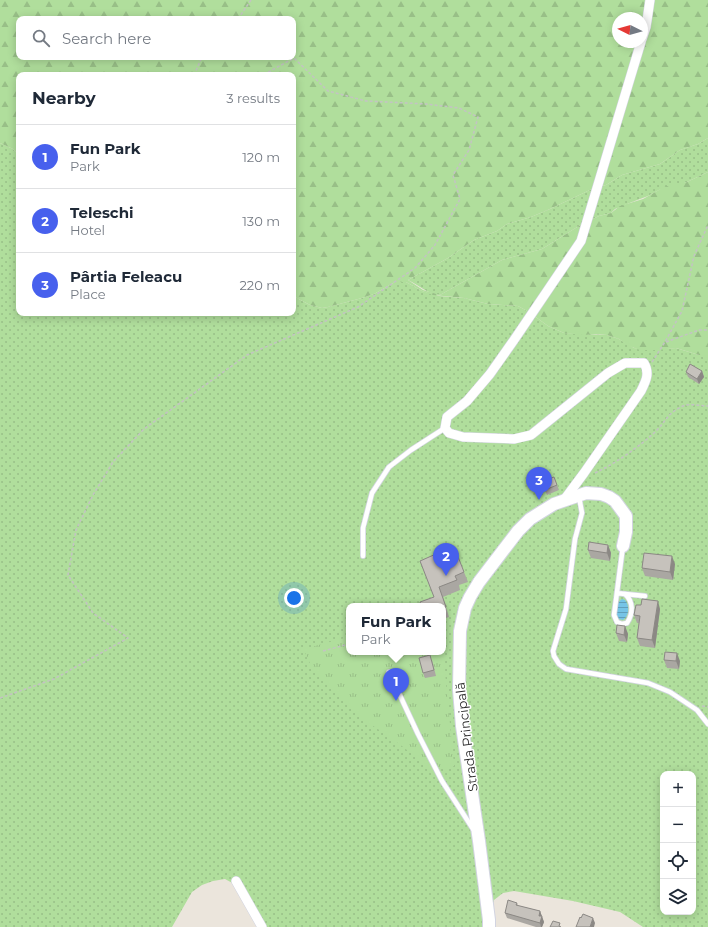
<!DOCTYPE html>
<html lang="en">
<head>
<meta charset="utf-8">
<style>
	body { margin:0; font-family:Montserrat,sans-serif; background:#f6f6f7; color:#1f2937 }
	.controls { position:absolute; right:12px; bottom:12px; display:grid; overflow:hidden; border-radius:8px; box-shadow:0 2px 10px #0003 }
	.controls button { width:36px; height:36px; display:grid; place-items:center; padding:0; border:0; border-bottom:1px solid #e0e1e3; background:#fff; color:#1f2937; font:20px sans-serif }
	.compass { position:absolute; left:612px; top:12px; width:36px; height:36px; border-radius:50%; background:#fff; box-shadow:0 2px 10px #0003; rotate:275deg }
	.you { position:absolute; left:294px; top:598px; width:14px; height:14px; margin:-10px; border:3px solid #fff; border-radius:50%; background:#1a73e8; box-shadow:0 0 0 6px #1a73e833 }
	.badge { display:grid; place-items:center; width:26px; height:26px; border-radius:50%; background:#4760ed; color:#fff; font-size:13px; font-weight:700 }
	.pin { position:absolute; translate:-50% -33px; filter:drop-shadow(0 1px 2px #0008) }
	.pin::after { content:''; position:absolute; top:21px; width:14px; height:12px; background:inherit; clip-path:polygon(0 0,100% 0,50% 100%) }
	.popup { position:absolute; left:346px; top:603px; width:100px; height:52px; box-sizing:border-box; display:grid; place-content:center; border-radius:8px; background:#fff; filter:drop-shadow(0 1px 3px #0005); font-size:13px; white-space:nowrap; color:#747a83 }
	.popup b { font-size:15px; color:#1f2937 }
	.popup::after { content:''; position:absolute; left:50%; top:100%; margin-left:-8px; border:8px solid transparent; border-top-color:#fff }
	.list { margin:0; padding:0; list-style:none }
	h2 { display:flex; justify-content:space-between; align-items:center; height:52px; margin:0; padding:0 16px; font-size:17px }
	h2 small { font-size:13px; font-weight:400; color:#747a83 }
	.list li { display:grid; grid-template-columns:26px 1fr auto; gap:12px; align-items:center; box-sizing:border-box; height:64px; padding:0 16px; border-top:1px solid #e0e1e3 }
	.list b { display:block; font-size:15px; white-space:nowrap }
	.list p { margin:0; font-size:13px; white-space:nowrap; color:#747a83 }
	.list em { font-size:13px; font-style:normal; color:#747a83 }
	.icon { flex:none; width:22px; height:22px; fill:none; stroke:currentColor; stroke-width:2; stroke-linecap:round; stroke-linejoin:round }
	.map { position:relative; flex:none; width:708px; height:927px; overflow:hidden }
	.search { position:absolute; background:#fff; box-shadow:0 2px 10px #0003; left:16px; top:16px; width:280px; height:44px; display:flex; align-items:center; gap:10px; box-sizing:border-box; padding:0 14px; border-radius:8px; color:#747a83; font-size:15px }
	.panel { position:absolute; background:#fff; box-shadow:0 2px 10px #0003; left:16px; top:72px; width:280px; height:244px; border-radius:8px }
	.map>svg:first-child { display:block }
	.grass { fill:url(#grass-dots); fill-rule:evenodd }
	.forest { fill:url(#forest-firs); fill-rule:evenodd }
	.park { fill:url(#park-tufts) }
	.water { fill:url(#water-rules) }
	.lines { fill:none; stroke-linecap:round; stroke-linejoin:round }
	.lane-casing { stroke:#d2d4e1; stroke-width:6 }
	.street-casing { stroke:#d2d4e1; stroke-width:10 }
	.secondary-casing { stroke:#d2d4e1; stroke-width:14 }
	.path { stroke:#c3c3c3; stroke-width:1.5; stroke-dasharray:3 2; stroke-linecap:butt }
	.lane { stroke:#fff; stroke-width:4.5 }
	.street { stroke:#fff; stroke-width:9 }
	.secondary { stroke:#fff; stroke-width:12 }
	.wall { fill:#aaa7a2 }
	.shaded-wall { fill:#8b8884 }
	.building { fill:#c6c2bc; stroke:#8b8884 }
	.labels { text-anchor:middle; stroke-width:3; stroke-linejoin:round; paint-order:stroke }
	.street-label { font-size:13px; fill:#2a2a2a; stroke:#fff }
</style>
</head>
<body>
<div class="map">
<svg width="708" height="927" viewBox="0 0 708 927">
	<defs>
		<pattern id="grass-dots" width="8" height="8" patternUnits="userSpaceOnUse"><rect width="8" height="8" fill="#b0de9c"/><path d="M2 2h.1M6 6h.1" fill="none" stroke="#98bf87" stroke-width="1.8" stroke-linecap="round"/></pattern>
		<pattern id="forest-firs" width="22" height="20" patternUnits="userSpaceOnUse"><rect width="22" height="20" fill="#b0de9c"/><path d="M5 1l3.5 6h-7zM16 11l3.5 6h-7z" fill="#98bf87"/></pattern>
		<pattern id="park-tufts" width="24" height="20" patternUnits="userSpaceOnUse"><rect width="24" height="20" fill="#b0de9c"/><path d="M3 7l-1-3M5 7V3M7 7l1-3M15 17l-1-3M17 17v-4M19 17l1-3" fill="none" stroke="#98bf87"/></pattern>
		<pattern id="water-rules" width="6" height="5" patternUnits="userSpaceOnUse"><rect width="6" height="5" fill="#76c4e6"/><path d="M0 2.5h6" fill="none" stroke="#619fbb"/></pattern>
	</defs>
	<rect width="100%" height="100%" fill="#ebe5dc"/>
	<g class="grass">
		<path d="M 708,138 L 708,172 L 687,182 L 676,186 L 670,186 L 659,190 L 648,196 L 632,202 L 615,209 L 611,213 L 599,216 L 582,224 L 542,249 L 502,260 L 440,295 C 426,293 420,286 408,280 L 448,258 L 474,240 L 497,231 L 507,224 L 531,217 L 550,209 L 594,188 L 606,185 L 622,175 L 660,164 L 680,150 L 698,144 Z"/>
		<path d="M 0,143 L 13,149 L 19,155 L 19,313 L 293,313 L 293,296 L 310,305 L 322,308 L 328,307 L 362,298 L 374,294 L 395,282 L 406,282 L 422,291 L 439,296 L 464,298 L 488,304 L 518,306 L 529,312 L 548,326 L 564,333 L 607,335 L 619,339 L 634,348 L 646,350 L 676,348 L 699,355 L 708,355 L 708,927 L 643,927 L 620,912 L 573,901 L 514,891 L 503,893 L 494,900 L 487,927 L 264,927 L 236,885 L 225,879 L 213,881 L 202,885 L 192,892 L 172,927 L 0,927 ZM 349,606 L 443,606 L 443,652 L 349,652 ZM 663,774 L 693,774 L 693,912 L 663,912 Z"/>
	</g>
	<path class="forest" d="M 0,0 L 708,0 L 708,138 L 698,144 L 680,150 L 660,164 L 622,175 L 606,185 L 594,188 L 550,209 L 531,217 L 507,224 L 497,231 L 474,240 L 448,258 L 408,280 L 423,290 L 440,295 L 502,260 L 542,249 L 582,224 L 599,216 L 611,213 L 620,206 L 643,199 L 664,187 L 687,182 L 708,172 L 708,355 L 699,355 L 676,348 L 658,350 L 640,350 L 629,346 L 619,339 L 607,335 L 595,334 L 583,335 L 564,333 L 548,326 L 529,312 L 518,306 L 488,304 L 464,298 L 433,295 L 422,291 L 406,282 L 395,282 L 374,294 L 362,298 L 328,307 L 322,308 L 310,305 L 293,296 L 293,75 L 19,75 L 19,155 L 13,149 L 0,143 ZM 618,18 L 642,18 L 642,42 L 618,42 ZM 19,19 L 293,19 L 293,57 L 19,57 Z"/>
	<path class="park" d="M 349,637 L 349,652 L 443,652 L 454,766 L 433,770 L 394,740 L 363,719 L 333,690 L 310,663 L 303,649 Z"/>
	<path class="water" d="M 622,599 L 625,600 C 630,606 629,616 623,620 L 619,619 C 614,613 616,603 622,599 Z"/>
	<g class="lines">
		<defs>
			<g id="lane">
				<path d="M 579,497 L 582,513 L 575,539 L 566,609 L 553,651 L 554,656 L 559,664 L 566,669 L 648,683 L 670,692 L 697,710 L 708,724"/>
				<path d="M 363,556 L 363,528 L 372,493 L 389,467 L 411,450 L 445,428"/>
				<path d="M 617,593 L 625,594 C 634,602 633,614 627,623 L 622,624 L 617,622 L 614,615 L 623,546"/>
				<path d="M 625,594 L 645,596"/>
				<path d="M 389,672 L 418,734 L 442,781 L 473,829"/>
			</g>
			<g id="street">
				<path d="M 642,39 L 646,27 L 650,0"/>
				<path d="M 564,500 L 584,473 L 641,391 C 646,381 650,373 644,363 L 625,363 L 608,373 L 531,435 L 514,439 L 463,437 L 449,433 L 445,428 L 447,417 L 467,401 L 490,374 L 514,340 L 581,241 L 641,42"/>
				<path d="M 236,881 L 262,927"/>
			</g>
			<path id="secondary" d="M 489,927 L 489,920 L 479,841 L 462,726 L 459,690 L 460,631 L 465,608 L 470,597 L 479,582 L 518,531 L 530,519 L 554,504 L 586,493 L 601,494 L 609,497 L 615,501 L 626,516 L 626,532 L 623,546"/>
		</defs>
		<use href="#lane" class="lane-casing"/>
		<use href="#street" class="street-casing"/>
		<use href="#secondary" class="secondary-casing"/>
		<g class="path">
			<path d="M 238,19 L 251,0"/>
			<path d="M 194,75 L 202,57"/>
			<path d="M 666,342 L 699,330 L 708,330"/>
			<path d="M 652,362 L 665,342 L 682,311 L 694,256 L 708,225"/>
			<path d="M 595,473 C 616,463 636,449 654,433 C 666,422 667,413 683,406 C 690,403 701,406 708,406"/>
			<path d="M 323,651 L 349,644"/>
			<path d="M 0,698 L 54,679 L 128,638 L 93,613 L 68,575 L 76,530 L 93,495 L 113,462 L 144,429 L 247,355 L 358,307 L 415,268 L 435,245 L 460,199 L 453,175 L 469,150 L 478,117 L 459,108 L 426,104 L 366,101 L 328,91 L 294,58 L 263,75"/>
			<path d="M 702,706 L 708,707"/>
		</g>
		<use href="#lane" class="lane"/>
		<use href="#street" class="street"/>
		<use href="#secondary" class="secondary"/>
	</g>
	<g class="wall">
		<path d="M 702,371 L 704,377 L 699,384 L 688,377 L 686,372 Z"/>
		<path d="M 554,477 L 559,490 L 547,495 L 541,482 Z"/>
		<path d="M 608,545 L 611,553 L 610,561 L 591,558 L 588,550 Z"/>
		<path d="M 446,553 L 464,572 L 468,582 L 459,585 L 460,590 L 443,597 L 449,617 L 443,619 L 443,606 L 434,597 L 420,561 Z"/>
		<path d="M 675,564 L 673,580 L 645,576 L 642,568 Z"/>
		<path d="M 660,609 L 655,648 L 640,646 L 637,638 L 639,623 L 637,623 L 634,615 Z"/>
		<path d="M 625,626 L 628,634 L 627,642 L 619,641 L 616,633 Z"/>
		<path d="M 432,660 L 436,676 L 425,678 L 423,673 Z"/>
		<path d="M 664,660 L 680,661 L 679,669 L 667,668 Z"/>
		<path d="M 517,903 L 518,906 L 540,911 L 544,922 L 542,927 L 536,927 L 507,918 L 505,913 Z"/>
	</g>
	<g class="shaded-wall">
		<path d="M 702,371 L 704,377 L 699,384 L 697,379 Z"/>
		<path d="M 608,545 L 611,553 L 610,561 L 607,553 Z"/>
		<path d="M 672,556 L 675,564 L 673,580 L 670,572 Z"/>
		<path d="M 658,601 L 660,609 L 655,648 L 652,640 Z"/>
		<path d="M 625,626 L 628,634 L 627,642 L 624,635 Z"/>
		<path d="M 677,653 L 680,661 L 679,669 L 676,661 Z"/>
		<path d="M 540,911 L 544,922 L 542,927 L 541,927 L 540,923 L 539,916 Z"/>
		<path d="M 593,918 L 595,923 L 594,927 L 590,927 Z"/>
	</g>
	<g class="building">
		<path d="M 690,364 L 702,371 L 697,379 L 686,372 Z"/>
		<path d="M 554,477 L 557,485 L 545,490 L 541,482 Z"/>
		<path d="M 589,542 L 608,545 L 607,553 L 588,550 Z"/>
		<path d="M 455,549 L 464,572 L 455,576 L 457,580 L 439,587 L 446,607 L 443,608 L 443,606 L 421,606 L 420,602 L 434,597 L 420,561 L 445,550 L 446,553 Z"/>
		<path d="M 644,553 L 672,556 L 670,572 L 642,568 Z"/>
		<path d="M 642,599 L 658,601 L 652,640 L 637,638 L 640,616 L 634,615 L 636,605 L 641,605 Z"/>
		<path d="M 617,625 L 625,626 L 624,635 L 616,633 Z"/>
		<path d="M 665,652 L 677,653 L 676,661 L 664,660 Z"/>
		<path d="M 430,655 L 434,670 L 423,673 L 419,658 Z"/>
		<path d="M 508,900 L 517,903 L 516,905 L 540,911 L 539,916 L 542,916 L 540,923 L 505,913 Z"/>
		<path d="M 583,914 L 593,918 L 590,927 L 576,927 L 580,917 L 581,918 Z"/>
		<path d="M 553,921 L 560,923 L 559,926 L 561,927 L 550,927 Z"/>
	</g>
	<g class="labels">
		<g class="street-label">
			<text transform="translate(466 737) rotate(-97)" y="5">Strada Principală</text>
		</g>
	</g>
</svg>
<div class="controls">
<button>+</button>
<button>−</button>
<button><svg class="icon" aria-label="locate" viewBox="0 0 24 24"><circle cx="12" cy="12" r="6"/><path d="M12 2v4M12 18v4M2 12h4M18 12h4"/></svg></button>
<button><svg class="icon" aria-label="layers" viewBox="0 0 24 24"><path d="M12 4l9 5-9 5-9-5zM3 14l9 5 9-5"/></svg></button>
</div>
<svg class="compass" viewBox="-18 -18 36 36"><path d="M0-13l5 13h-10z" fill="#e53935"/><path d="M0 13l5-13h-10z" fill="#747a83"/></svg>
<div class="you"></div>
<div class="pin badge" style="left:396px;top:701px">1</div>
<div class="popup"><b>Fun Park</b>Park</div>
<div class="pin badge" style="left:446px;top:576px">2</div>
<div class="pin badge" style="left:539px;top:500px">3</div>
<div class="search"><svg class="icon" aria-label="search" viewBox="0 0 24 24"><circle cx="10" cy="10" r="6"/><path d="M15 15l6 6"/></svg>Search here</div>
<section class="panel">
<h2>Nearby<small>3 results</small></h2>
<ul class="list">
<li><span class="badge">1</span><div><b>Fun Park</b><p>Park</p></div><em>120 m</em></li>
<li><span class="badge">2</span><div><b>Teleschi</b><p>Hotel</p></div><em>130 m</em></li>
<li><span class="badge">3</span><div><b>Pârtia Feleacu</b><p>Place</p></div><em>220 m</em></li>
</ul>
</section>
</div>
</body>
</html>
